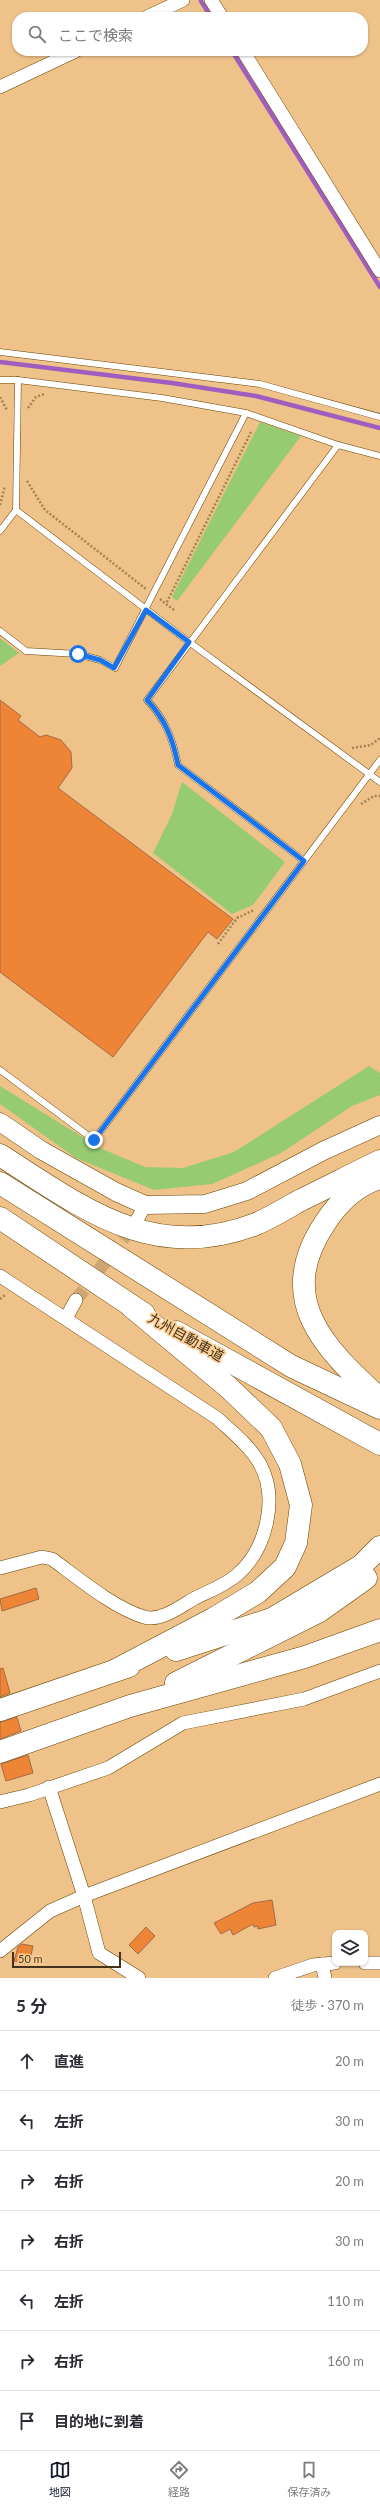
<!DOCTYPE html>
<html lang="ja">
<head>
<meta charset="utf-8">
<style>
	body { margin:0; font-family:Lato,"Noto Sans JP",sans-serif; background:#f2f2f3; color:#2b2b33 }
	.controls { position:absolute; right:12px; bottom:12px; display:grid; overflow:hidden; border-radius:8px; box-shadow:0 1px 3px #0004 }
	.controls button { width:36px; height:36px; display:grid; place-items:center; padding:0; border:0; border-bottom:1px solid #e1e1e2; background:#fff; color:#2b2b33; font:20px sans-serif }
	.scale { position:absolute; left:12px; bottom:10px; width:109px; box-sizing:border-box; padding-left:4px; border:2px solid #43311a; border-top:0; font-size:11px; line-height:14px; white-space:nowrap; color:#43311a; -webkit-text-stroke:3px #fbcf95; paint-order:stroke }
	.stop { position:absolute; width:12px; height:12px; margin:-9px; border:3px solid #1a73e8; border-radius:50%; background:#fff }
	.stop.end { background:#1a73e8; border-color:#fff; box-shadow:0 1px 4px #0008 }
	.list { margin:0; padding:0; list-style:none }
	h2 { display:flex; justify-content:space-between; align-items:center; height:52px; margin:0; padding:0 16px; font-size:17px }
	h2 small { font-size:13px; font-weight:400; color:#7c7c81 }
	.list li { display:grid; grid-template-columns:26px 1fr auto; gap:12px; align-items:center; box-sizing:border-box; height:60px; padding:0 16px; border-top:1px solid #e1e1e2 }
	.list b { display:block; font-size:15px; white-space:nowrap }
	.list em { font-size:13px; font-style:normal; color:#7c7c81 }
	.icon { flex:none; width:22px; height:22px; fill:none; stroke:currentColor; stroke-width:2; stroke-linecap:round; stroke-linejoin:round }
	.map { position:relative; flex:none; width:380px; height:1978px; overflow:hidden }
	.search { position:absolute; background:#fff; box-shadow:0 1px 3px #0004; left:12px; right:12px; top:12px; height:44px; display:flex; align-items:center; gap:10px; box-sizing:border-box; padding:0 14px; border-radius:16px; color:#7c7c81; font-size:15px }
	.sheet { height:472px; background:#fff }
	nav { display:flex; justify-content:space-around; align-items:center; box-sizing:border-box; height:56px; border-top:1px solid #e1e1e2; background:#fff; font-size:11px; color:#7c7c81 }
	nav a { display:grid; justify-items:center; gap:2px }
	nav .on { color:#111827 }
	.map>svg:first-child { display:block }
	.green { fill:#97cb71 }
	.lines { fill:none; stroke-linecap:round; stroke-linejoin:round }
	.stream { stroke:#9f5ebf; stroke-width:4.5 }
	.building { fill:#ee8536; stroke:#a36a45 }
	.street-tunnel { stroke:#cca573; stroke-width:13; stroke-dasharray:13 6; stroke-linecap:butt }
	.lane-casing { stroke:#684200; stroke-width:7 }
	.street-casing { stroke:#684200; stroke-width:14 }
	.secondary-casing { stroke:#684200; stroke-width:19 }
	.highway-casing { stroke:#684200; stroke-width:23 }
	.path { stroke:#a38258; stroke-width:2.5; stroke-dasharray:2 2; stroke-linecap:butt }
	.lane { stroke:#fff; stroke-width:6 }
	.street { stroke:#fff; stroke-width:13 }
	.secondary { stroke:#fff; stroke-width:18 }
	.highway { stroke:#fff; stroke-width:22 }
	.route { stroke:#1a73e8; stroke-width:5 }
	.labels { text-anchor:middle; stroke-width:3.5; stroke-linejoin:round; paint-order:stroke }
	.street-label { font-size:14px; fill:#43311a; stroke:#fbcf95 }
</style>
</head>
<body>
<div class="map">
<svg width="380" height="1978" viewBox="0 0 380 1978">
	<rect width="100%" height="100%" fill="#eec289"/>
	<g class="green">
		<path d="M 260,422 L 301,436 L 177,601 L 172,597 Z"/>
		<path d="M 0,638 L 19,653 L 0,666 Z"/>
		<path d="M 182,782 L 285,862 L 253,905 L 232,914 L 153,853 L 172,814 Z"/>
		<path d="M 369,1066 L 380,1073 L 380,1095 L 352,1106 L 281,1153 L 212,1184 L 154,1190 L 76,1158 L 0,1104 L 0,1086 L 100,1148 L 145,1167 L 183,1168 L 234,1152 Z"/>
	</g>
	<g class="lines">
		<g class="stream">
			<path d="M 201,1 L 211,17"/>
			<path d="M 232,51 L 380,287"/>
			<path d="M 0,362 L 172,383 L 256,396 L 380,428"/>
		</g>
	</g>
	<g class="building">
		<path d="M 0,700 L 21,716 L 18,720 L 40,737 L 46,735 L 61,740 L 71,752 L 72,768 L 58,788 L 233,919 L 217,939 L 208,932 L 113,1057 L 0,972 Z"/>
		<path d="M 36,1588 L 39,1599 L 2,1611 L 0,1599 Z"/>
		<path d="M 3,1668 L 10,1693 L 0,1697 L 0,1669 Z"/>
		<path d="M 17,1717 L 21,1731 L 0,1739 L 0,1722 Z"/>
		<path d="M 28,1755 L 33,1773 L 6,1781 L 1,1764 Z"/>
		<path d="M 272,1900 L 276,1925 L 258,1929 L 258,1926 L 254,1927 L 253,1924 L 233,1935 L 230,1929 L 221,1934 L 214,1923 L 253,1903 Z"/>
		<path d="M 146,1927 L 155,1936 L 138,1954 L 129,1945 Z"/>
		<path d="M 22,1944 L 33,1946 L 29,1964 L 14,1961 L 18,1947 Z"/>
	</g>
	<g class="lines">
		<path class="street-tunnel" d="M 76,1300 L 135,1223"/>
		<defs>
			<g id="lane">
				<path d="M 0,352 L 260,384 L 380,417"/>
				<path d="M 0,380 L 18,380 L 162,398 L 246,413 L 338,445 L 380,456"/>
				<path d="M 18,380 L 16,510 L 189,642 L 380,782"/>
				<path d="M 0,531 L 16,510"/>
				<path d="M 0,631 L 26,651 L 78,654 L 100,660 L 115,668 L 246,413"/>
				<path d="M 304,861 L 178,765 C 173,739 165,719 147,700 L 338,445"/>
				<path d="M 0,1070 L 94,1140 L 380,760"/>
			</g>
			<g id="street">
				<path d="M 211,0 L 222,17"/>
				<path d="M 147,17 L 183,0"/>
				<path d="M 243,51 L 380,271"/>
				<path d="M 0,87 L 76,51"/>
				<path d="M 136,1222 L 145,1205"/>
				<path d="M 0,1276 L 217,1418 C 232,1432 250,1446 260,1464 C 279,1499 266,1550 237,1575 C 224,1586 209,1591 195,1598 C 181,1606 161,1622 144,1617 C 114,1608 78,1578 52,1559 L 42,1557 L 0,1568"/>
				<path d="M 66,1318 L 76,1300"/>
				<path d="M 49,1787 L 84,1896 L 99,1953 L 139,1978"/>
				<path d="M 0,1802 L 29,1795 L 108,1768 L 183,1723 L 304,1699 L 380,1671"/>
				<path d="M 0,1951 L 50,1911 L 84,1896 L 380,1784"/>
				<path d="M 365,1963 L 380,1963"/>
				<path d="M 322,1964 L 325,1978"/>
				<path d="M 275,1978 L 313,1965 L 335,1963"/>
			</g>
			<path id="secondary" d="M 0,1122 L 41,1150 L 116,1192 L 145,1205 L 205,1204 L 247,1191 L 323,1151 L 380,1125"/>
			<g id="highway">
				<path d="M 0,1155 C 83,1208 153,1264 256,1224 C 270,1218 285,1209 299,1201 C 326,1188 353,1174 380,1161"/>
				<path d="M 380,1178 C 356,1185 338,1203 325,1223 C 274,1299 324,1348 380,1399"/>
				<path d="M 0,1183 L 291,1366 L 380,1408"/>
				<path d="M 0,1218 L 144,1314"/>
				<path d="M 176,1332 L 380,1444"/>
				<path d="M 176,1650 L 272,1619 L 361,1566 L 380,1547"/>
				<path d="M 116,1670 L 213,1619 L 258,1592 L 285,1567 L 296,1543 L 301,1505 L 290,1464 L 271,1428 L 228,1387 L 132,1307"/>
				<path d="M 176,1683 L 318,1612 L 366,1578"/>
				<path d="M 0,1710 L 129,1666"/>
				<path d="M 0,1752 L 130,1706 L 305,1657 L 380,1630"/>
			</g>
		</defs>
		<use href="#lane" class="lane-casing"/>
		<use href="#street" class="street-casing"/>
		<use href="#secondary" class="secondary-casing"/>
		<use href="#highway" class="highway-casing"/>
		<g class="path">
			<path d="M 0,397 L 7,410"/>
			<path d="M 28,408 L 36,397 L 44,394"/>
			<path d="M 27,481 L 45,510 L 146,589"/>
			<path d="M 0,505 L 5,486"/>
			<path d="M 160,599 L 166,604"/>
			<path d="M 174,610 L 166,604 L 251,432"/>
			<path d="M 352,748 L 371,745 L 380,738"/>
			<path d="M 361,804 L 374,796 L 380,796"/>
			<path d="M 218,944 L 237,918 L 254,910"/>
			<path d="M 0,1299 L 5,1295"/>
		</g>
		<use href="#lane" class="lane"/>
		<use href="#street" class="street"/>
		<use href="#secondary" class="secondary"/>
		<use href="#highway" class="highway"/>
	</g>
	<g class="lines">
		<path class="route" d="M 78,654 L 100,660 L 114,668 L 146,610 L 189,642 L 147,700 C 165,719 173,739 178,765 L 304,861 L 94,1140"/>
	</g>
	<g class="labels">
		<g class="street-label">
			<text transform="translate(186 1337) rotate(29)" y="5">九州自動車道</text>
		</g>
	</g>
</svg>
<div class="controls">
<button><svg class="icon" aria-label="layers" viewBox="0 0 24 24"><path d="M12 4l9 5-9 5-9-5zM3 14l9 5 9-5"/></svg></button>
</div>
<div class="scale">50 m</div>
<div class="stop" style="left:78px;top:654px"></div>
<div class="stop end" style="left:94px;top:1140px"></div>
<div class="search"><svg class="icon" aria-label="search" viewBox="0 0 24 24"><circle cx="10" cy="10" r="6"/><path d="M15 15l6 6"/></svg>ここで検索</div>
</div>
<section class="sheet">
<h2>5 分<small>徒歩 · 370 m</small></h2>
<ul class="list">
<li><svg class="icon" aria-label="ahead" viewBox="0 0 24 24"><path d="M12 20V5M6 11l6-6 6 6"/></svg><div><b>直進</b></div><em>20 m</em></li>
<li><svg class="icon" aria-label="left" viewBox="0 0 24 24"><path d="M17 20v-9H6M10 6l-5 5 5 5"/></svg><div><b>左折</b></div><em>30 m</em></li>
<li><svg class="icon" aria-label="right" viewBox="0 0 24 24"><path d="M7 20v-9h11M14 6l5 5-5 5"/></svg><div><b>右折</b></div><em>20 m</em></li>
<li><svg class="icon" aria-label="right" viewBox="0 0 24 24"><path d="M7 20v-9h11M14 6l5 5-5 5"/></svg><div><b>右折</b></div><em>30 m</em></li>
<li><svg class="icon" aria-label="left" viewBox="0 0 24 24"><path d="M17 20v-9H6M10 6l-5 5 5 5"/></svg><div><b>左折</b></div><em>110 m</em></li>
<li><svg class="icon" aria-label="right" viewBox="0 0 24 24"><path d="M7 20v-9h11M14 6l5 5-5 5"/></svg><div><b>右折</b></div><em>160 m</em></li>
<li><svg class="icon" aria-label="arrive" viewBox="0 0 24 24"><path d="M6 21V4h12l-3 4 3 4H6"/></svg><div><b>目的地に到着</b></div></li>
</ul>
</section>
<nav>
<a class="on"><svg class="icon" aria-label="map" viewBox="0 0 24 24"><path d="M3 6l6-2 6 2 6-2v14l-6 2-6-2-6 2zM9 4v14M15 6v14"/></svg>地図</a>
<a><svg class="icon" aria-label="directions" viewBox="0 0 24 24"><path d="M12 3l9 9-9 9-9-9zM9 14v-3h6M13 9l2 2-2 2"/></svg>経路</a>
<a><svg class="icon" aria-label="saved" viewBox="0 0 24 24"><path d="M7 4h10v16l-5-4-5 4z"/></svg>保存済み</a>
</nav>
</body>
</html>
